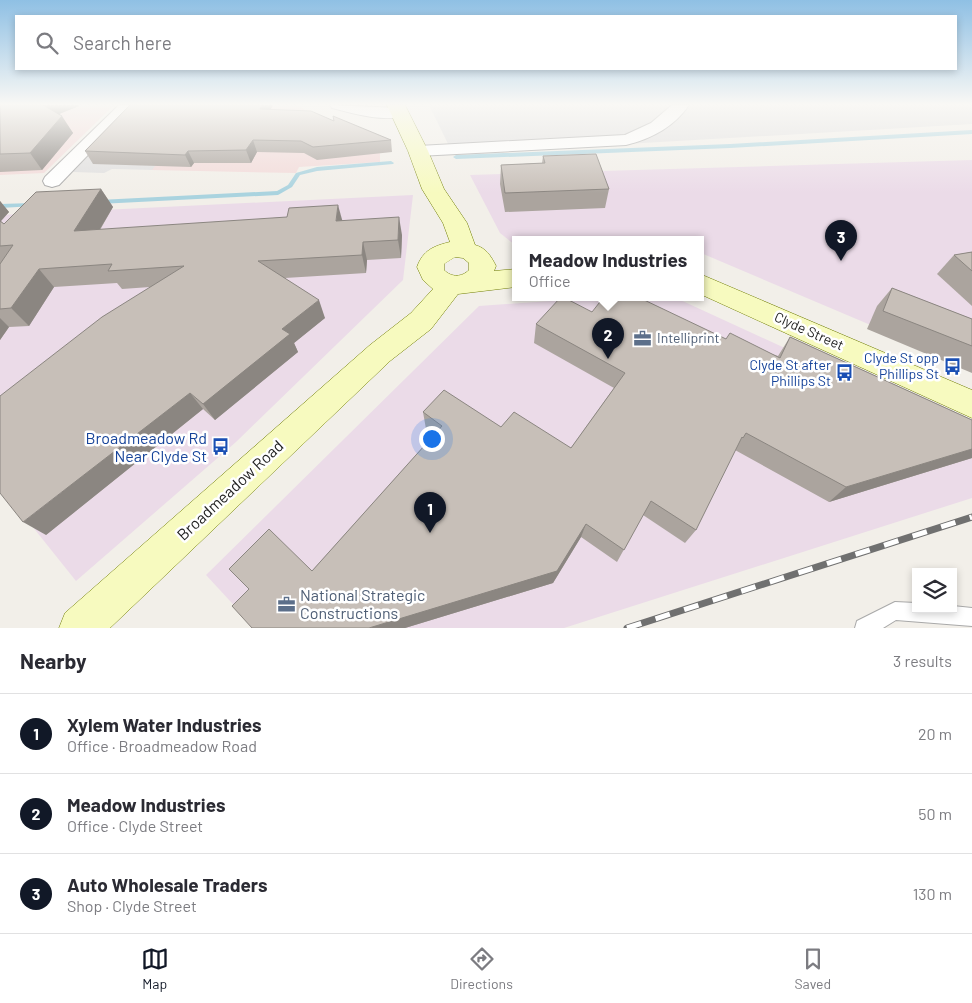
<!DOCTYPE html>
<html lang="en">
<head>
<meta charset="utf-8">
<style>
	body { margin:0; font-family:Barlow,sans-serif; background:#f2f2f3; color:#2b2b33 }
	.controls { position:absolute; right:15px; bottom:15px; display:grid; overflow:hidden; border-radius:0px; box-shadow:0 2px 8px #0003 }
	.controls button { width:45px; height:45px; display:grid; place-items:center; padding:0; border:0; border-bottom:1px solid #e1e1e2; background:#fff; color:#2b2b33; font:25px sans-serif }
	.you { position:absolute; left:431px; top:438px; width:18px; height:18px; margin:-12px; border:4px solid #fff; border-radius:50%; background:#1a73e8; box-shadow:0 0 0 8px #1a73e833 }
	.badge { display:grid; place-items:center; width:32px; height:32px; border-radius:50%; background:#111827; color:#fff; font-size:16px; font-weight:700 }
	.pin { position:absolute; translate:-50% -41px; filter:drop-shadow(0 1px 2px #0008) }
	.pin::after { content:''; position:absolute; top:26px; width:18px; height:15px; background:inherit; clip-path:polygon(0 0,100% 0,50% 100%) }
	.popup { position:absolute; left:512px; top:236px; width:192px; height:65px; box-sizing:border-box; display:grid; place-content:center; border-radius:0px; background:#fff; filter:drop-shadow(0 1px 4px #0005); font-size:16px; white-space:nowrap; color:#7c7c81 }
	.popup b { font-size:19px; color:#2b2b33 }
	.popup::after { content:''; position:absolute; left:50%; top:100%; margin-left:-10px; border:10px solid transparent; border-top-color:#fff }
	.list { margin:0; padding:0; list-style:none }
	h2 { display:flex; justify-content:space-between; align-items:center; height:65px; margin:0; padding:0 20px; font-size:21px }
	h2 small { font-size:16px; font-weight:400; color:#7c7c81 }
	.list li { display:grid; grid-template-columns:32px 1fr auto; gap:15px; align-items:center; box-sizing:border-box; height:80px; padding:0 20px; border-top:1px solid #e1e1e2 }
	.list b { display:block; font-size:19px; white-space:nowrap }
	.list p { margin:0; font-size:16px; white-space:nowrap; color:#7c7c81 }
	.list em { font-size:16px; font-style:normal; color:#7c7c81 }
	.icon { flex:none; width:28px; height:28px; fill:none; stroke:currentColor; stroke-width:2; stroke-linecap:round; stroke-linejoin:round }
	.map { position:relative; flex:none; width:972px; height:628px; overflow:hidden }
	.search { position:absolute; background:#fff; box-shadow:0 2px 8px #0003; left:15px; right:15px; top:15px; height:55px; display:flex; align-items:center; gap:12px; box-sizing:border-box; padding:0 18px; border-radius:0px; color:#7c7c81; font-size:19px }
	.sheet { height:305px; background:#fff }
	nav { display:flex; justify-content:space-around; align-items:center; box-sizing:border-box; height:70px; border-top:1px solid #e1e1e2; background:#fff; font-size:14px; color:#7c7c81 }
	nav a { display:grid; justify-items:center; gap:2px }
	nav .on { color:#111827 }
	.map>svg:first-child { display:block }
	.residential { fill:#e0dfdf }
	.commercial { fill:#f2dad9 }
	.industrial { fill:#ebdbe8 }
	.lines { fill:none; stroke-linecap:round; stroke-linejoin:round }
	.stream { fill:#aad3df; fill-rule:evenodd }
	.lane-casing { stroke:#a9a9a9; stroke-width:2 }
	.street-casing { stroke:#a9a9a9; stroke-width:2 }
	.secondary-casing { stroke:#707d05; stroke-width:1 }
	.lane { fill:#fff; fill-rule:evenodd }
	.street { fill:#fff; fill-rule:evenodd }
	.secondary { fill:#f7fabf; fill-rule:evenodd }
	.rail-casing { stroke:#707070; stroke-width:7 }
	.rail { stroke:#fff; stroke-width:5; stroke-dasharray:15; stroke-linecap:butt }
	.wall { fill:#aba49e }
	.shaded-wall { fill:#8b8681 }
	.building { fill:#c7bfb8; stroke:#8b8681 }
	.labels { text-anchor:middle; stroke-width:5; stroke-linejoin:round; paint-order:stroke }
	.street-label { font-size:14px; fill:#222; stroke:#fff }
	.service-label { font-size:14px; fill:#4e5e75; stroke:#fff; text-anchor:start }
	.transit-label { font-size:14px; fill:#164399; stroke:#fff; text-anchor:end }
	.near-transit-label { font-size:16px; fill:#164399; stroke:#fff; text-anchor:end }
	.near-street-label { font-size:16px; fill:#222; stroke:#fff }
	.near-service-label { font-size:16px; fill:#4e5e75; stroke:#fff; text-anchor:start }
</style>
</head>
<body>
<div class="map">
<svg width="972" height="628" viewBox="0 0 972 628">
	<rect width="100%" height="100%" fill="#f2efe9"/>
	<g class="residential">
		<path d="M 429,105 L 972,105 L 972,124 L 453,154 Z"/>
		<path d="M 105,138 L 175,140 L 153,170 L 112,169 L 104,173 L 73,172 Z"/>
	</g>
	<g class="commercial">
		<path d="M 33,105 L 114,105 L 44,173 L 0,175 L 0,118 Z"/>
		<path d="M 202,105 L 295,105 L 380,142 L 380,162 L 299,167 L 296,173 L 152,170 Z"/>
	</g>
	<g class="industrial">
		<path d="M 972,160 L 972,368 L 701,253 L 700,240 L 516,240 L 515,245 L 500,233 L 470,175 Z"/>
		<path d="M 413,195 L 403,280 L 236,442 L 76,581 L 0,486 L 0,215 Z"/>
		<path d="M 593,298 L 676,298 L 972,434 L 972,498 L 564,628 L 255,628 L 206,575 L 479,306 Z"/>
	</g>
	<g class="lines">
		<g class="stream">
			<path d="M 972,130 L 972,134 L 730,148 L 456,159 L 453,157 L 456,155 L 730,144 Z"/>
			<path d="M 391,161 L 394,163 L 393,164 L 317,171 L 300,175 L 292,187 L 278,195 L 99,204 L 96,202 L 99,200 L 277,191 L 288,185 L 296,173 L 317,167 Z"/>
			<path d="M 33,203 L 35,204 L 35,206 L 0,208 L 0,204 Z"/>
		</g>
		<defs>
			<path id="lane" d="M 895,602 L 916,603 L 916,609 L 953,609 L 953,606 L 972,608 L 972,626 L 896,620 L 883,628 L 855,628 L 857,621 Z"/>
			<g id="street">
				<path d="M 119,105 L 136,105 L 59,185 L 52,187 L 45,185 L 43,181 L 45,177 Z"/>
				<path d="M 330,105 L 399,108 L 405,110 L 407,113 L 405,116 C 381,122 356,114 332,108 Z"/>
				<path d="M 672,105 L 689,105 C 674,127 651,139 626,145 L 418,156 L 412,155 L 409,151 L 412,147 L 418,146 L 625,135 L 651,123 Z"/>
			</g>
			<g id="secondary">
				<path d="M 387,105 L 405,105 L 428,151 L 444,189 L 467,223 L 475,245 C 486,248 491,256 496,266 L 494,271 L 516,269 L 516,287 L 458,294 L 431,329 L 390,361 L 110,628 L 59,628 L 65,613 L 370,345 L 411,313 L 433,289 L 423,280 L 417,267 C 423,250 434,246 450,242 L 443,223 L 422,189 L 408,151 ZM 455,257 L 463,258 L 469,263 L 469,270 C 462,277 452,278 444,270 L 444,264 Z"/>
				<path d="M 700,274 L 972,390 L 972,418 L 700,294 Z"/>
			</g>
		</defs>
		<use href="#lane" class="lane-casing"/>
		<use href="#street" class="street-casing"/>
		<use href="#secondary" class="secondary-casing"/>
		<use href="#lane" class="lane"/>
		<use href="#street" class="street"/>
		<use href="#secondary" class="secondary"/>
		<defs>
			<path id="rail" d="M 627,628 L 972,517"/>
		</defs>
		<use href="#rail" class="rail-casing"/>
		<use href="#rail" class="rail"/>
	</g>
	<g class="wall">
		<path d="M 0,105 L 79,106 L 59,114 L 73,133 L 42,170 L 0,172 Z"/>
		<path d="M 273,105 L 270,110 L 334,121 L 391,140 L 392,152 L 317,160 L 304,153 L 257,152 L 251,163 L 194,163 L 191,167 L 93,164 L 85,151 Z"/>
		<path d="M 543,156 L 609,189 L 605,208 L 505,212 L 500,184 L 501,165 L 542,163 Z"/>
		<path d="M 101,189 L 113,207 L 100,230 L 342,220 L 402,235 L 401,258 L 367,260 L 366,273 L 285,278 L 325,318 L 294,343 L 298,352 L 215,420 L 203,409 L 46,535 L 150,287 L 122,289 L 117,283 L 54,287 L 29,326 L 9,327 L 0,340 L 0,201 L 9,212 L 1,221 L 4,224 Z"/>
		<path d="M 972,252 L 972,306 L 937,274 L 954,255 Z"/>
		<path d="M 892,288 L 972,319 L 972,373 L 867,329 L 877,306 Z"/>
		<path d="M 592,312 L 726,339 L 778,356 L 790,337 L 972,420 L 972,458 L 829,502 L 735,450 L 696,530 L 685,543 L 643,515 L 617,562 L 581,537 L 553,583 L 405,628 L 252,628 L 312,571 L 434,435 L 426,429 L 423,412 L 571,448 L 614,388 L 534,343 L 536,324 Z"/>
	</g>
	<g class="shaded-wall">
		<path d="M 40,105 L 79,105 L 79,106 L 49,118 Z"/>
		<path d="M 262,105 L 273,105 L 264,122 L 260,109 Z"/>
		<path d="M 62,116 L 73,133 L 42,170 L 30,153 Z"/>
		<path d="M 253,140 L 257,152 L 251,163 L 246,150 Z"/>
		<path d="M 188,151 L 194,163 L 191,167 L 185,155 Z"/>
		<path d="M 101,189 L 113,207 L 88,249 L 74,231 Z"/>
		<path d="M 0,201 L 9,212 L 0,222 Z"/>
		<path d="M 338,205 L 343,223 L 336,221 Z"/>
		<path d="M 399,217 L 402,235 L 401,258 L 398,240 Z"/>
		<path d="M 363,242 L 367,260 L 366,273 L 362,255 Z"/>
		<path d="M 39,269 L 54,287 L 29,326 L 11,308 Z"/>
		<path d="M 319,300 L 325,318 L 294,343 L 298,352 L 215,420 L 203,404 L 282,329 Z"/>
		<path d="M 0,318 L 9,327 L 0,340 Z"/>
		<path d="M 190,393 L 203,409 L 46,535 L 23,522 Z"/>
		<path d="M 972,449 L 972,458 L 829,502 L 846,487 Z"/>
		<path d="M 586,524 L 581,537 L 553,583 L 405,628 L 369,628 Z"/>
	</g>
	<g class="building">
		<path d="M 0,105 L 43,105 L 62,116 L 30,153 L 0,154 Z"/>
		<path d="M 130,105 L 262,105 L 260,109 L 311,111 L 334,121 L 333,116 L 391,140 L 313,147 L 301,141 L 253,140 L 246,150 L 188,151 L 185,155 L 85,151 Z"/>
		<path d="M 596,154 L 609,189 L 505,193 L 501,165 L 545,163 L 543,156 Z"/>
		<path d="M 101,189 L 74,231 L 287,217 L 289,208 L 338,205 L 336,221 L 399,217 L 398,240 L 363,242 L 362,255 L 258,261 L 319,300 L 282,329 L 290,334 L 203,404 L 190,393 L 23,522 L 0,493 L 0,396 L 102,317 L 184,266 L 108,271 L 112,264 L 39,269 L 11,308 L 0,309 L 0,264 L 13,245 L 0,246 L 0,221 L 4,224 L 36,192 Z"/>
		<path d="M 972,252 L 972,271 L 954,255 Z"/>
		<path d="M 892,288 L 972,319 L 972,346 L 883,311 Z"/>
		<path d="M 560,298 L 565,298 L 592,312 L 603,298 L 640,298 L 726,339 L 730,333 L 780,358 L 790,337 L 972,420 L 972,449 L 846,487 L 746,433 L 743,438 L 742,437 L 696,530 L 651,501 L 624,550 L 586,524 L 557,571 L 369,628 L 252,628 L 232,606 L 249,589 L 229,569 L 269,529 L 312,571 L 442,426 L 423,412 L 444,390 L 501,427 L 514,412 L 571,448 L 625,373 L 536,324 Z"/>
	</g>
	<linearGradient id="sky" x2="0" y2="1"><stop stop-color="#8fc0e4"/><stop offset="0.54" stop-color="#f9f8f5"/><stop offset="1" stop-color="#f9f8f5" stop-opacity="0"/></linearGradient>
	<rect width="972" height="193" fill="url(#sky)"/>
	<defs>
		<symbol id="office-bare" viewBox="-9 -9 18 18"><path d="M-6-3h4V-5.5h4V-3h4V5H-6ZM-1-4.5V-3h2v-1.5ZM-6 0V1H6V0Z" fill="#5c6f8a" stroke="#fff" stroke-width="2.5" paint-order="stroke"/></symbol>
		<symbol id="bus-bare" viewBox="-9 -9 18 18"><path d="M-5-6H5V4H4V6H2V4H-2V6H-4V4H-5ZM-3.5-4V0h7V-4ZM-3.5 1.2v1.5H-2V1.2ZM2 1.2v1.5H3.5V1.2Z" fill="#1a4fb4" stroke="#fff" stroke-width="2.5" paint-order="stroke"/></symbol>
	</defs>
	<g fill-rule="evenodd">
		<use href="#office-bare" x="630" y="326" width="25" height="25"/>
		<use href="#bus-bare" x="940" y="354" width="25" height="25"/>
		<use href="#bus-bare" x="832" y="360" width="25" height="25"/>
		<use href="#bus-bare" x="208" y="434" width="25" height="25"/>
		<use href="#office-bare" x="274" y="592" width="25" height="25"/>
	</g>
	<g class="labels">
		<g class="street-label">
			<text transform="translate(809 331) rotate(24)" y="5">Clyde Street</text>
		</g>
		<g class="service-label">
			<text x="657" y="343">Intelliprint</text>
		</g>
		<g class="transit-label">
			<text x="939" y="363">Clyde St opp<tspan x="939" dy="16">Phillips St</tspan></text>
			<text x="831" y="370">Clyde St after<tspan x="831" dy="16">Phillips St</tspan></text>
		</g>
		<g class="near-transit-label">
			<text x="207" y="444">Broadmeadow Rd<tspan x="207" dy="18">Near Clyde St</tspan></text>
		</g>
		<g class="near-street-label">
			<text transform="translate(230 490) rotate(-43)" y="6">Broadmeadow Road</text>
		</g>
		<g class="near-service-label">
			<text x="300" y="601">National Strategic<tspan x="300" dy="18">Constructions</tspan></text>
		</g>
	</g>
</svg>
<div class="controls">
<button><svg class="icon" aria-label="layers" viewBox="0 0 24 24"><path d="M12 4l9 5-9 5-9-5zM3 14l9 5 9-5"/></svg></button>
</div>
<div class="you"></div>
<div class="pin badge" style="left:430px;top:533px">1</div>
<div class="pin badge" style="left:608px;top:359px">2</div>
<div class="popup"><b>Meadow Industries</b>Office</div>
<div class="pin badge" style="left:841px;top:261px">3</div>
<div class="search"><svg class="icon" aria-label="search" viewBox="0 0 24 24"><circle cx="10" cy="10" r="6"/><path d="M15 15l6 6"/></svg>Search here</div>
</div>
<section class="sheet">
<h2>Nearby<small>3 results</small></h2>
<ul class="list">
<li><span class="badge">1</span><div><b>Xylem Water Industries</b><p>Office · Broadmeadow Road</p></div><em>20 m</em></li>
<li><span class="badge">2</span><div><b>Meadow Industries</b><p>Office · Clyde Street</p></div><em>50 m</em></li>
<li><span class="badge">3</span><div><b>Auto Wholesale Traders</b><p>Shop · Clyde Street</p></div><em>130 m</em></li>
</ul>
</section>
<nav>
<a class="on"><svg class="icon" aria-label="map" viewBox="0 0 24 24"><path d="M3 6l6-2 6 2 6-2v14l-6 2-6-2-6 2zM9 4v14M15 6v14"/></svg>Map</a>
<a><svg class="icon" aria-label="directions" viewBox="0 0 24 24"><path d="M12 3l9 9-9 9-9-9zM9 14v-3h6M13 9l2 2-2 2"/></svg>Directions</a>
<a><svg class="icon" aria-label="saved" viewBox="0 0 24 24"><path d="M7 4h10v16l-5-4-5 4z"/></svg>Saved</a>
</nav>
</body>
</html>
